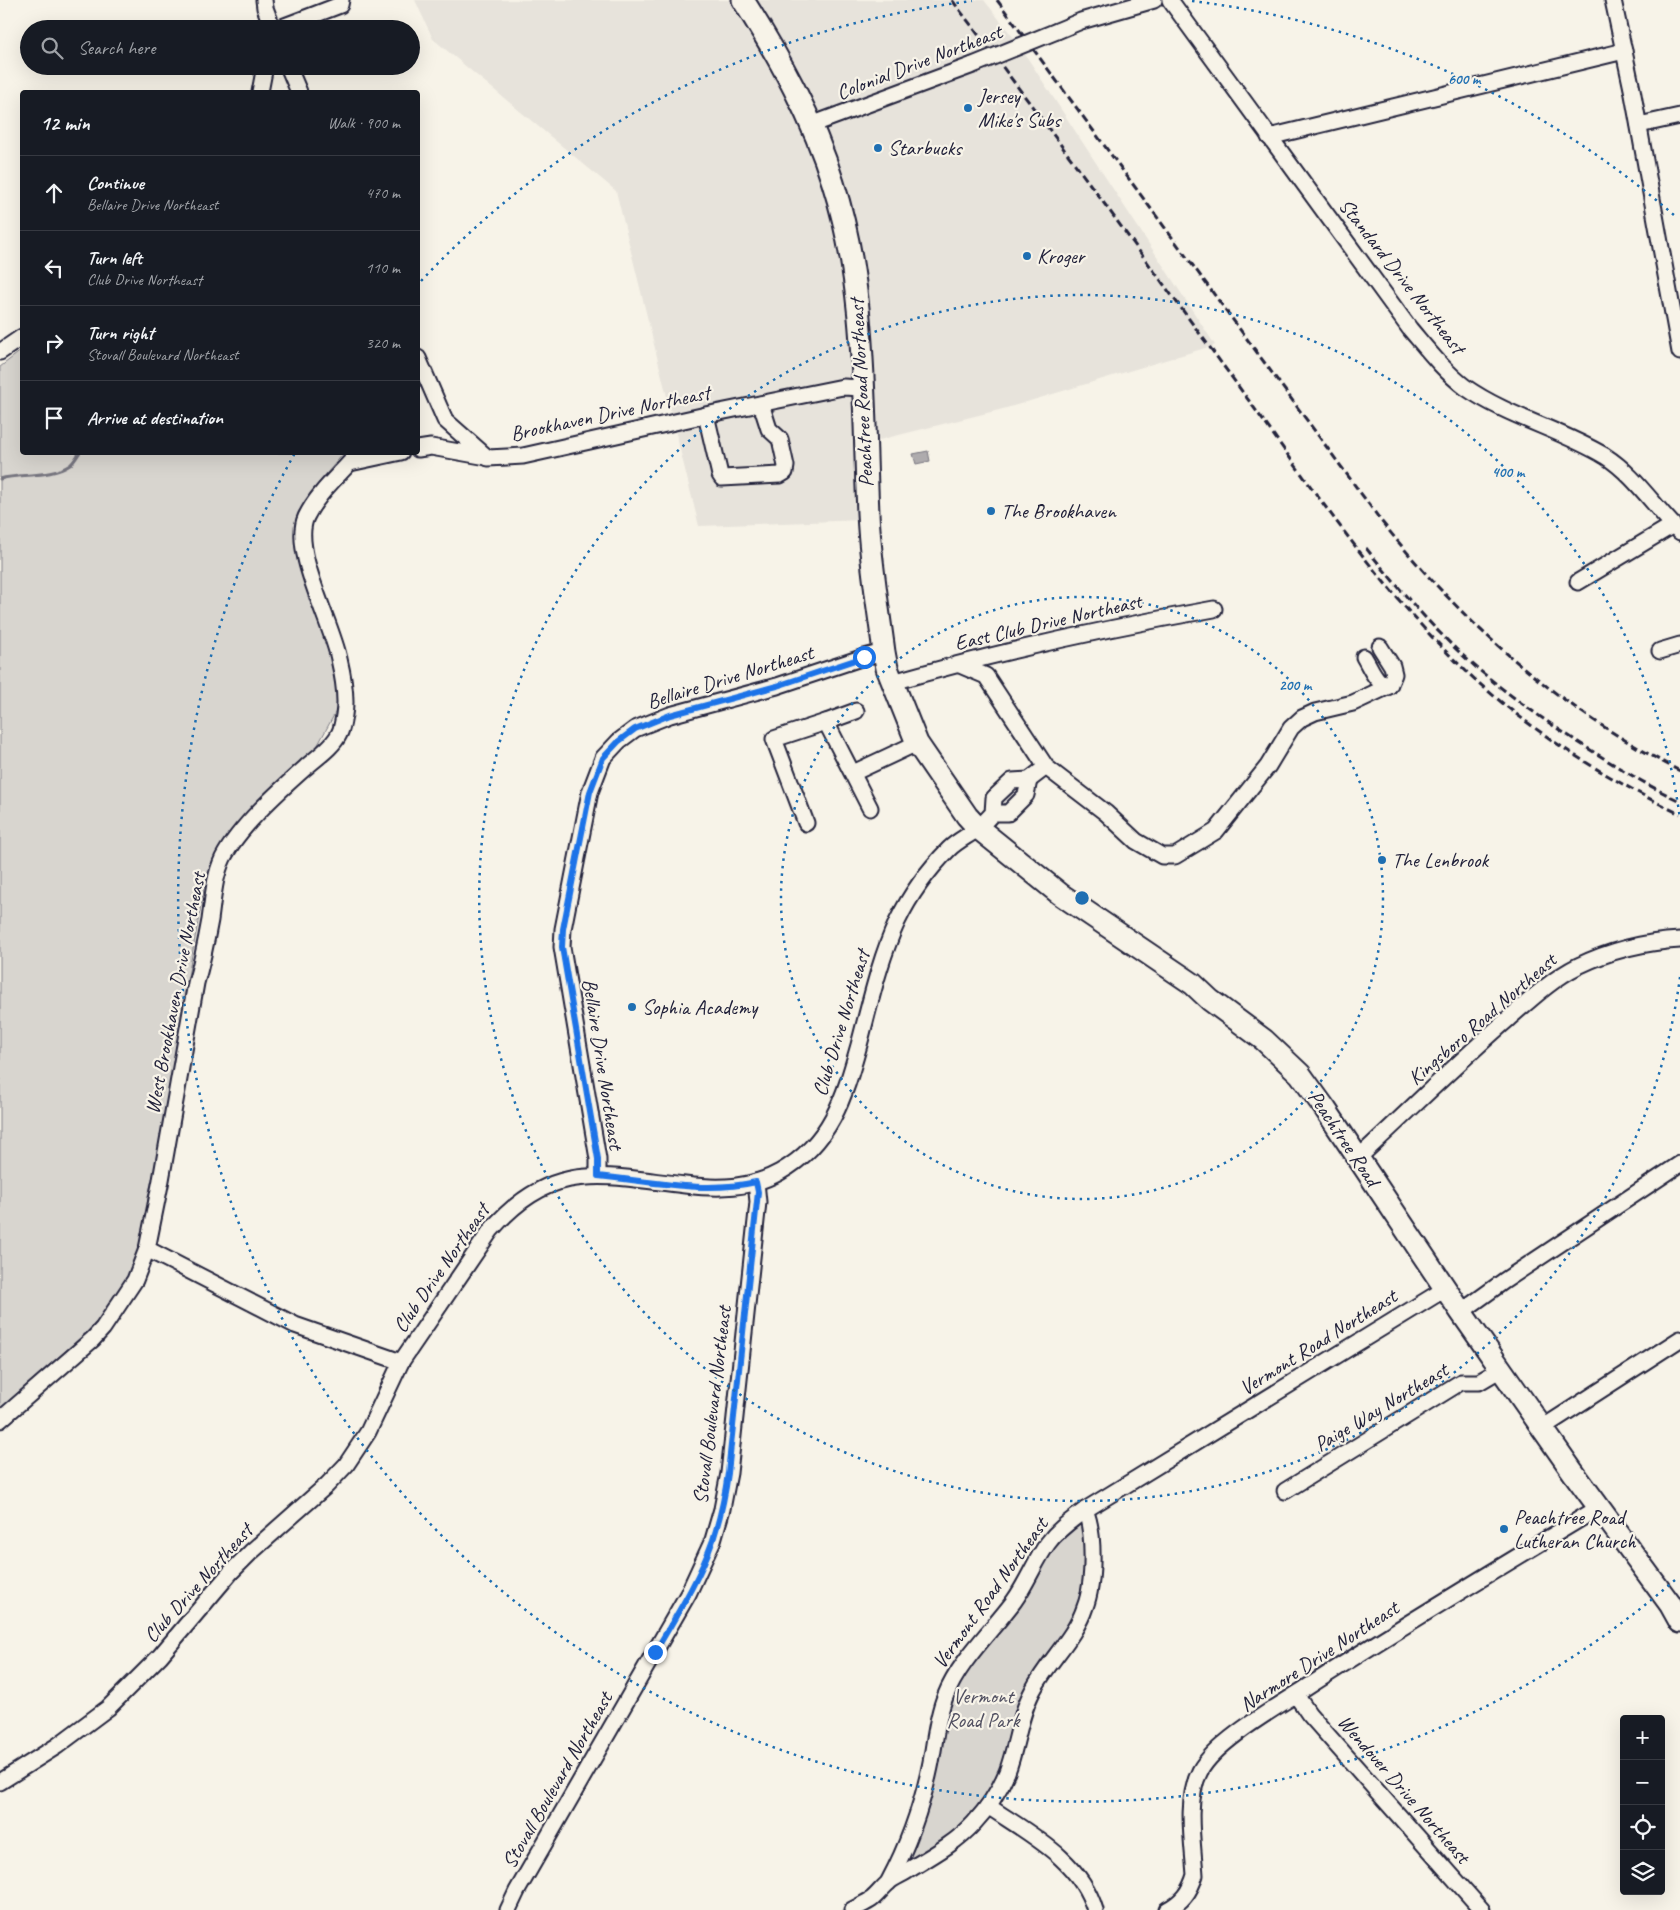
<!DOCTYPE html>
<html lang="en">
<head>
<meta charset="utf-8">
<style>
	body { margin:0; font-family:Caveat,sans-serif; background:#20242c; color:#f1f3f6 }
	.controls { position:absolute; right:15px; bottom:15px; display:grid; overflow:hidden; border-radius:5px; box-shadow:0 5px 20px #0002 }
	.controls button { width:45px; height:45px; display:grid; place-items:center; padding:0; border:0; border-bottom:1px solid #363941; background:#171b24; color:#f1f3f6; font:25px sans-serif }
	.stop { position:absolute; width:15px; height:15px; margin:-11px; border:4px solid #1a73e8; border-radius:50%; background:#fff }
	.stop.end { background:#1a73e8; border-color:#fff; box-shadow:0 1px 5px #0008 }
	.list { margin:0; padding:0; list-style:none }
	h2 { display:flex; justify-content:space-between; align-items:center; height:65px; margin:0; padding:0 20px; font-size:21px }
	h2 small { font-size:16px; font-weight:400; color:#9ea1a6 }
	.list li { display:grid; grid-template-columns:32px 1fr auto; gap:15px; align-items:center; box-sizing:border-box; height:75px; padding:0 20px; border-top:1px solid #363941 }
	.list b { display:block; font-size:19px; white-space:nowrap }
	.list p { margin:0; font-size:16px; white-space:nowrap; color:#9ea1a6 }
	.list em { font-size:16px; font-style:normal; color:#9ea1a6 }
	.icon { flex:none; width:28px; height:28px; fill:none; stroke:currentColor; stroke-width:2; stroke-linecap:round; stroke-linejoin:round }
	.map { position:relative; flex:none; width:1680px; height:1910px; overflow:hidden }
	.search { position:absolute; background:#171b24; box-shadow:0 5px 20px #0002; left:20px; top:20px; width:400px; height:55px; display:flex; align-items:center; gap:12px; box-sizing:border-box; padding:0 18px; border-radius:28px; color:#9ea1a6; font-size:19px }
	.panel { position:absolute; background:#171b24; box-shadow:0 5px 20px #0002; left:20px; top:90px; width:400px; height:365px; border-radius:5px }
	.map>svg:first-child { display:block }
	.built { fill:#e7e3db }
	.green { fill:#d8d5cf; stroke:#7d7c85 }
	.water { fill:#aeabad; stroke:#76747f }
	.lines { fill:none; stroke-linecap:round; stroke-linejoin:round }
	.stream { stroke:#76747f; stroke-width:3 }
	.minor-casing { stroke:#22223b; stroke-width:19 }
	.highway-casing { stroke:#22223b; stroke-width:25 }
	.minor { stroke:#f7f3e8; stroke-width:15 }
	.highway { stroke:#f7f3e8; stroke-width:21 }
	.rail { stroke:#22223b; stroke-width:3; stroke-dasharray:8 4; stroke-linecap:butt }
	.minor-bridge-casing { stroke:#22223b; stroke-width:19; stroke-linecap:butt }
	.minor-bridge { stroke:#f7f3e8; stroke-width:15 }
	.route { stroke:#1a73e8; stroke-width:6 }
	.ring { fill:none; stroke:#1f6fb2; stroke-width:2.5; stroke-dasharray:2.5 5 }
	.poi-dot { fill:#1f6fb2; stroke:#f7f3e8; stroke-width:2 }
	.labels { text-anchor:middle; stroke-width:4.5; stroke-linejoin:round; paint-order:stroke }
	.street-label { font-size:21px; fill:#22223b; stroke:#f7f3e8 }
	.poi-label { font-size:21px; fill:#22223b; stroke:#f7f3e8; text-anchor:start }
	.park-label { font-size:21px; fill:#504f60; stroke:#f7f3e8 }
	.centre { fill:#1f6fb2; stroke:#f7f3e8; stroke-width:2.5 }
	.ring-label { font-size:15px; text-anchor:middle; font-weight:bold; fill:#1f6fb2; stroke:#f7f3e8; stroke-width:4.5; stroke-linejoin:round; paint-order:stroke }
</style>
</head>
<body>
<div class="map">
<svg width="1680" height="1910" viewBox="0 0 1680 1910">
	<rect width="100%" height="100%" fill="#f7f3e8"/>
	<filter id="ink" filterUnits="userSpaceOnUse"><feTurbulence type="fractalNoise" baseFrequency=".02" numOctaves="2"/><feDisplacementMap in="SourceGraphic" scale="10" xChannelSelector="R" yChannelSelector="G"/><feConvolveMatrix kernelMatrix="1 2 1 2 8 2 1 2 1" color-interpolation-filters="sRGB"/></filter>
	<g filter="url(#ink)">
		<path class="built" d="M 415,0 L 984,0 L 1017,42 L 1215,345 L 1003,409 L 867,443 L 862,520 L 699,526 L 616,191 L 433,39 Z"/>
		<g class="green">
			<path d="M 22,350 L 22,452 L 344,453 L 310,493 L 297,522 L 300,560 L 328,643 L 340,704 L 314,752 L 229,834 L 204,889 L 185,993 L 181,1038 L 165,1128 L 148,1196 L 145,1229 L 131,1273 L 105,1316 L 0,1408 L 0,367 Z"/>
			<path d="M 1080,1522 L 1084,1526 L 1085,1545 L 1083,1596 L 1003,1769 L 977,1815 L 913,1863 L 909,1861 L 907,1858 L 952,1692 L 1051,1545 Z"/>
		</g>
		<path class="water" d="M 928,451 L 930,461 L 916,464 L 913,454 Z"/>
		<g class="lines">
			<path class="stream" d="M 0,479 C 22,473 51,478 70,465 C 74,462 77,456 80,452"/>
			<defs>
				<g id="minor">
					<path d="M 264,0 L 265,8 L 273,29"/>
					<path d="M 1170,0 L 1410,329 C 1427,349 1444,371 1465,387 C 1508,417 1560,429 1605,456 C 1635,475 1655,508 1680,532"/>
					<path d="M 1613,0 L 1632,89 L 1680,352"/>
					<path d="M 277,29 L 340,5 L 341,0"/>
					<path d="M 1057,31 L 1081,21 L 1154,0"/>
					<path d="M 288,66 L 299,92"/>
					<path d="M 260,92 L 265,66"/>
					<path d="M 811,125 L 973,65"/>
					<path d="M 1639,125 L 1680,116"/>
					<path d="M 1269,137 L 1624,51"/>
					<path d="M 0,352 L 22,337"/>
					<path d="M 418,358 L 445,420 L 488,458 L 523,456 L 715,413 L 843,387 L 863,388"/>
					<path d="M 706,415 L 720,475 L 722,478 L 780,475 L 785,472 L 786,466 L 780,439 L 769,429 L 761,404"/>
					<path d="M 418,449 L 431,447 L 487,457"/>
					<path d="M 350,463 L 401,452"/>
					<path d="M 1578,582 L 1673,525"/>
					<path d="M 1660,651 L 1680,645"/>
					<path d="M 1364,657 C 1371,668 1375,683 1389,686"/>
					<path d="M 960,665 L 986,676 L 1046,767 L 1106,813 L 1136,841 L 1162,856 L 1175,856 L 1216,831 L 1268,766 L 1291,728 L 1302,718 L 1315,712 L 1353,703 L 1389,686 L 1394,674 L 1392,666 L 1380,647"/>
					<path d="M 893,682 C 998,652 1106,628 1214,609"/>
					<path d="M 856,711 L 826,722 L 870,808"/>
					<path d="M 853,773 L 917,743"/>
					<path d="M 993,813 L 1008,813 L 1026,795 L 1029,780"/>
					<path d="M 806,823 L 774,739 L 826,722"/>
					<path d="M 1358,1158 C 1408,1112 1457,1063 1508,1019 C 1530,1000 1552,979 1578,966 C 1611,950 1644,942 1680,940"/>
					<path d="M 598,1175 L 598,1159 L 562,947 L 563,929 L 590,792 L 603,758 L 619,741 L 635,729 L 670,715 L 777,686 L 864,657 L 884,652"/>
					<path d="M 147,1249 L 295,1325 L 401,1362"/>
					<path d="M 1461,1312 L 1504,1281 L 1680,1164"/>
					<path d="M 0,1420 L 93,1339 L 103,1328 L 135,1280 L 147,1249 L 161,1180 L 196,983 C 202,962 206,942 210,920 C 213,899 214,877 223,858 C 239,827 279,791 305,768 C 316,758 333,747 339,734 C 342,729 343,721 344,715 C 347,698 343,676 339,659 C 332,623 291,550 306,517 C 318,492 341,474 359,452"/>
					<path d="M 1542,1428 L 1680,1339"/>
					<path d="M 1285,1491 L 1461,1382 L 1479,1382 L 1501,1369"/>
					<path d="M 1296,1695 L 1309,1714 L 1482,1910"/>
					<path d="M 0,1782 L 57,1746 L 108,1708 L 160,1656 L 231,1572 L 251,1552 L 327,1485 L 346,1465 L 368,1432 L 401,1362 L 491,1230 C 553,1159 602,1176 685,1185 C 718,1189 750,1189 780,1172 C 831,1143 844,1098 859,1045 C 870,1004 879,961 897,922 C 910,895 928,870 949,849 C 957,841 968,836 977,829 C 983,824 988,818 993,813 L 994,798 L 1012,781 L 1029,780 L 1046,767"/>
					<path d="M 988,1806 C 1029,1834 1080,1859 1095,1910"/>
					<path d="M 889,1881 C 907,1847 922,1805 930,1767 C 935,1744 936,1719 945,1697 C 959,1661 991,1632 1014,1601 C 1027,1583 1035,1561 1048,1543 C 1058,1529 1072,1520 1085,1510 L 1445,1289"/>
					<path d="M 508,1910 L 517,1891 L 688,1594 L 713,1540 L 722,1509 L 729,1473 L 758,1202 L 756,1182"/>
					<path d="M 852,1910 C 859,1906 866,1903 872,1899 C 878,1894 882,1888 888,1883 C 892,1878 901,1875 907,1871 C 930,1857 956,1843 974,1823 C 988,1808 999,1791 1007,1772 C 1017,1746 1019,1716 1033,1690 C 1048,1661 1075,1638 1085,1607 C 1094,1584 1095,1533 1085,1510"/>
					<path d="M 1167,1910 C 1182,1902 1190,1892 1195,1875 C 1193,1844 1185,1799 1200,1771 C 1216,1741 1277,1707 1306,1688 C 1403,1625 1502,1566 1600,1507"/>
				</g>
				<path id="highway" d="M 743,0 C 779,57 813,118 833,183 C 867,289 863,403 868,513 C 870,559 878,606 884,652 L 887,668 L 917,743 L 967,816 L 978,828 L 1060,894 L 1193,984 L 1210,1000 L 1264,1040 L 1300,1074 L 1326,1110 L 1461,1312 L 1573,1472 L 1670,1604 L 1680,1622"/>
			</defs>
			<use href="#minor" class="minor-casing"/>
			<use href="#highway" class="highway-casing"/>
			<use href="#minor" class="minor"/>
			<use href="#highway" class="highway"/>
			<g class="rail">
				<path d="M 952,0 C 1048,126 1142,255 1236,383 C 1309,483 1378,588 1468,673 C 1530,731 1604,777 1680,814"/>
				<path d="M 997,0 L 1382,522 C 1466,627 1560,709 1680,771"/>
				<path d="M 1366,548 C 1394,583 1424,618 1457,650 C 1494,685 1535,714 1578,742 C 1611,763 1644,784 1680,801"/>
			</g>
			<defs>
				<path id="minor-bridge" d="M 973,65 L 1057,31"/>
			</defs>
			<use href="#minor-bridge" class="minor-bridge-casing"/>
			<use href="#minor-bridge" class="minor-bridge"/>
		</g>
	</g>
	<g class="lines" filter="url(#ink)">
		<path class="route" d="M 655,1652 C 676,1616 699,1580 713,1540 C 720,1518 725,1496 728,1473 L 758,1192 L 756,1182 C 704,1194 650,1181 598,1176 L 598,1159 L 562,947 L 563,929 L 590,792 L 603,758 L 619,741 L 635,729 L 670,715 L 777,686 L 864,657"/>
	</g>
	<g class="ring">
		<circle cx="1082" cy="898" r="301"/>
		<path d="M1680 977A603 603 0 1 1 1680 819"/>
		<path d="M1675 1580A904 904 0 0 1 295 453M421 281A904 904 0 0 1 972 1M1192 1A904 904 0 0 1 1675 216"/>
	</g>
	<g class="poi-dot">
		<circle cx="968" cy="108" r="5"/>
		<circle cx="878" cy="148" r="5"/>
		<circle cx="1027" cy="256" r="5"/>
		<circle cx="991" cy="511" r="5"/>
		<circle cx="1382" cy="860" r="5"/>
		<circle cx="632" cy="1007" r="5"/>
		<circle cx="1504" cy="1529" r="5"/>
	</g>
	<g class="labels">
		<g class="street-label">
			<text transform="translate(919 62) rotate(-21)" y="7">Colonial Drive Northeast</text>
			<text transform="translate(1402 276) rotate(52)" y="7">Standard Drive Northeast</text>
			<text transform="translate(861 393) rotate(-93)" y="7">Peachtree Road Northeast</text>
			<text transform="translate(610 413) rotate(-12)" y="7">Brookhaven Drive Northeast</text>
			<text transform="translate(1048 622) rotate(-13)" y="7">East Club Drive Northeast</text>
			<text transform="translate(730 677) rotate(-17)" y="7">Bellaire Drive Northeast</text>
			<text transform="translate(175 993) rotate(-79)" y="7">West Brookhaven Drive Northeast</text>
			<text transform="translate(1482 1019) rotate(-41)" y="7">Kingsboro Road Northeast</text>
			<text transform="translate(841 1023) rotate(-73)" y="7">Club Drive Northeast</text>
			<text transform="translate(603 1064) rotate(81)" y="7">Bellaire Drive Northeast</text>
			<text transform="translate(1344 1138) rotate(56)" y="7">Peachtree Road</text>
			<text transform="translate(441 1268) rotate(-55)" y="7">Club Drive Northeast</text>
			<text transform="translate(1318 1342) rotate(-32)" y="7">Vermont Road Northeast</text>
			<text transform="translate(712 1405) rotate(-83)" y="7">Stovall Boulevard Northeast</text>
			<text transform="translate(1381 1407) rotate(-31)" y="7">Paige Way Northeast</text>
			<text transform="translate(198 1583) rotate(-48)" y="7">Club Drive Northeast</text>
			<text transform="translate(990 1593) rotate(-54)" y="7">Vermont Road Northeast</text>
			<text transform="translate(1319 1656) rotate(-33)" y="7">Narmore Drive Northeast</text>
			<text transform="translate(557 1780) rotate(-60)" y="7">Stovall Boulevard Northeast</text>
			<text transform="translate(1404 1789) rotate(49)" y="7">Wendover Drive Northeast</text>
		</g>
		<g class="poi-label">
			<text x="978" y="103">Jersey<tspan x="978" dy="24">Mike's Subs</tspan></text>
			<text x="888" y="155">Starbucks</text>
			<text x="1037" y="263">Kroger</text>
			<text x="1001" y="518">The Brookhaven</text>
			<text x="1392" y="867">The Lenbrook</text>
			<text x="642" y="1014">Sophia Academy</text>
			<text x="1514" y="1524">Peachtree Road<tspan x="1514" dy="24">Lutheran Church</tspan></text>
		</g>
		<g class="park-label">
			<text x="983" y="1703">Vermont<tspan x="983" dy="24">Road Park</tspan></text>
		</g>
	</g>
	<circle cx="1082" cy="898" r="8" class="centre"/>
	<g class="ring-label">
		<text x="1464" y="84">600 m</text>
		<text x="1508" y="477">400 m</text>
		<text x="1295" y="690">200 m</text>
	</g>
</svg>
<div class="controls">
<button>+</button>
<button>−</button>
<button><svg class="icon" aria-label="locate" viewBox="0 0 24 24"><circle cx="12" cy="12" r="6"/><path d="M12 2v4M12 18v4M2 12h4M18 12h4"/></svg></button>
<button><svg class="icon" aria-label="layers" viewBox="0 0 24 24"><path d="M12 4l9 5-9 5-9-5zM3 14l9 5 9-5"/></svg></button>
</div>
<div class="stop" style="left:864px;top:657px"></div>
<div class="stop end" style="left:655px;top:1652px"></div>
<div class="search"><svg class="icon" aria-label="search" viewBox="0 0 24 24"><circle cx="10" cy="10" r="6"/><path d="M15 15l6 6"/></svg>Search here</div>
<section class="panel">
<h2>12 min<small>Walk · 900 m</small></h2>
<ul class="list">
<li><svg class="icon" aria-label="ahead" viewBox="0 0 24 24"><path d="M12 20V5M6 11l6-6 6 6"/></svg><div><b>Continue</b><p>Bellaire Drive Northeast</p></div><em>470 m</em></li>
<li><svg class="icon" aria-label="left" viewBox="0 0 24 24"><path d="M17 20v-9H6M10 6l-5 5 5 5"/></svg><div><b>Turn left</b><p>Club Drive Northeast</p></div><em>110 m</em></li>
<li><svg class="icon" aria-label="right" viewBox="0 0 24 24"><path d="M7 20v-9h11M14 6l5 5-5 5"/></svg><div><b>Turn right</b><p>Stovall Boulevard Northeast</p></div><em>320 m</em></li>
<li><svg class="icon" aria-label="arrive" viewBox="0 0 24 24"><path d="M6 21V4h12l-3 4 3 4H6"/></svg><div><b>Arrive at destination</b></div></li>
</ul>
</section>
</div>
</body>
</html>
